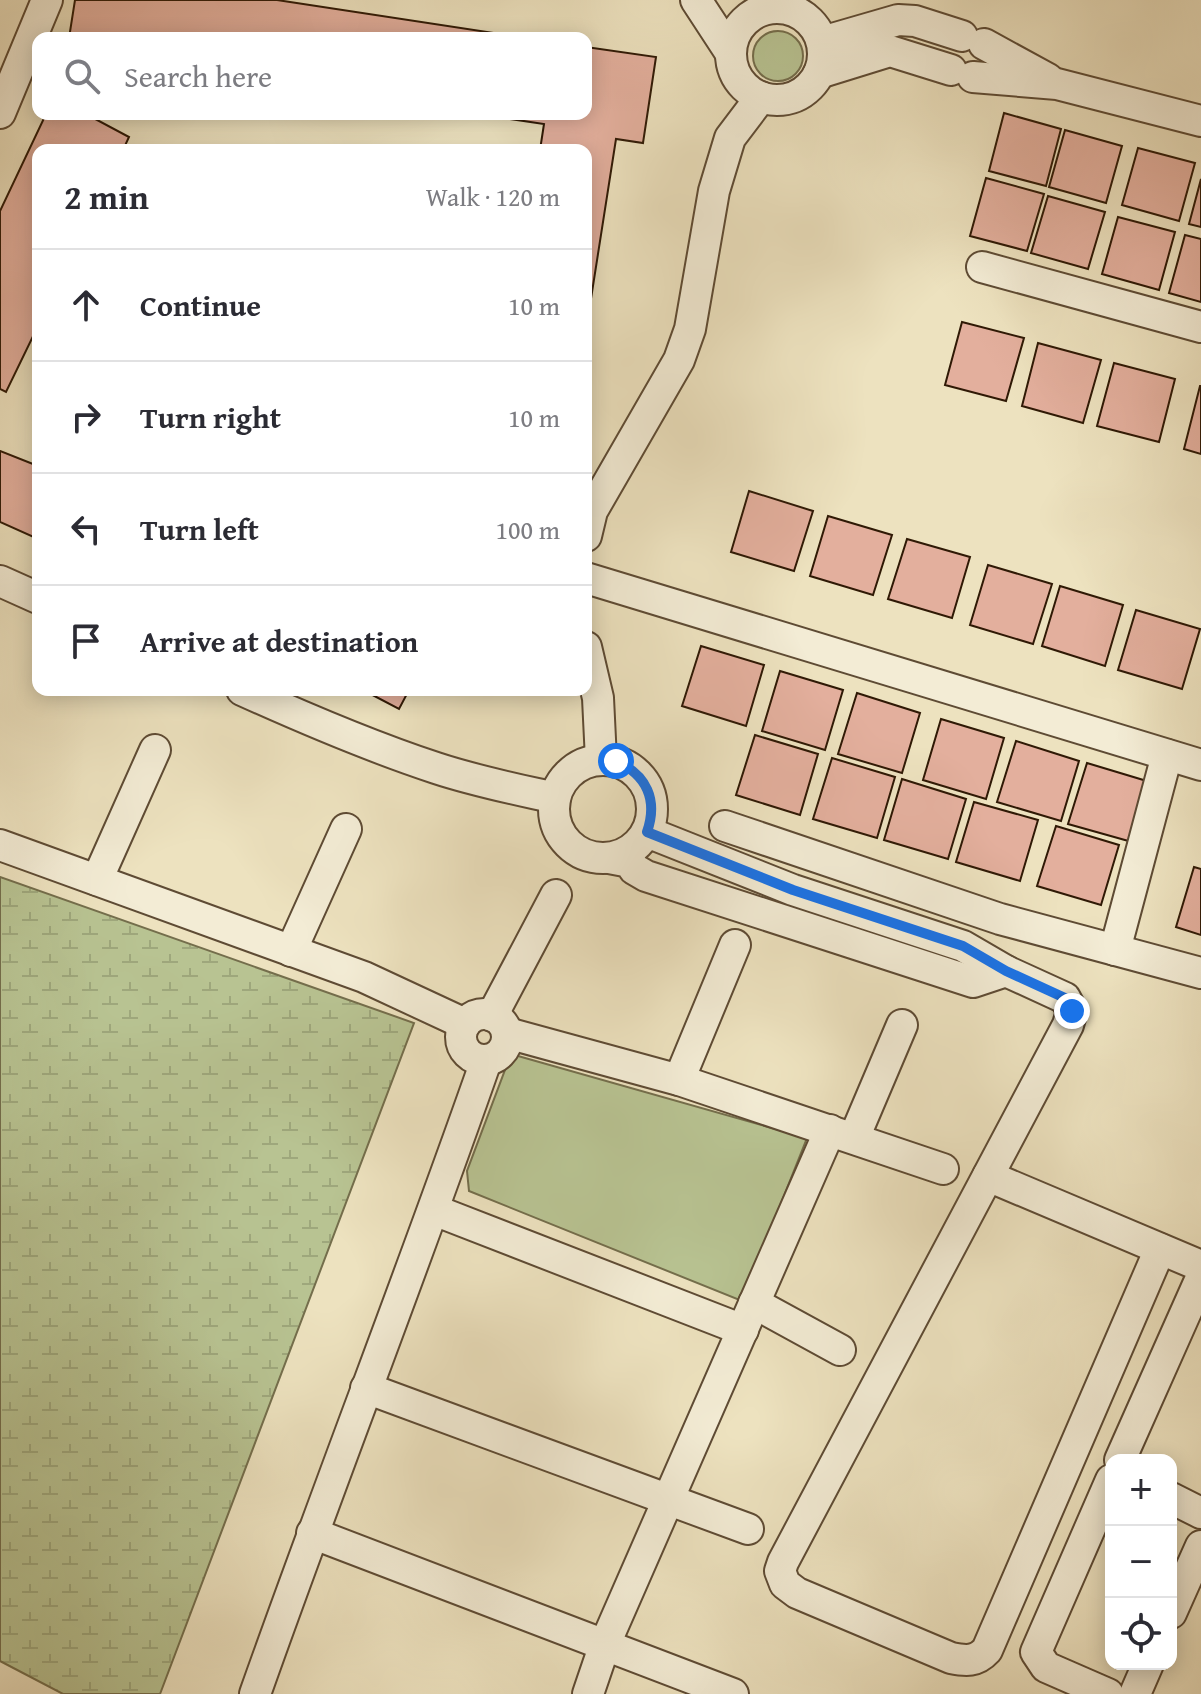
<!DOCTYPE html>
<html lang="en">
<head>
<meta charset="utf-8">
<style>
	body { margin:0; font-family:"Gentium Book Plus",serif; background:#f2f2f3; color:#2b2b33 }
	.controls { position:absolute; right:24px; bottom:24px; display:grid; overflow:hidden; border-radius:16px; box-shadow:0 4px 20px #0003 }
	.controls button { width:72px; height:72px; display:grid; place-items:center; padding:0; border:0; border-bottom:2px solid #e1e1e2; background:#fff; color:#2b2b33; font:40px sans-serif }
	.stop { position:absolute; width:24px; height:24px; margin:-18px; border:6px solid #1a73e8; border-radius:50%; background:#fff }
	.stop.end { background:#1a73e8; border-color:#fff; box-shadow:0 2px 8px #0008 }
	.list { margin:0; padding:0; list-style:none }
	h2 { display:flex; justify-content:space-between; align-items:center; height:104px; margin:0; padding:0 32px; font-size:34px }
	h2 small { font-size:26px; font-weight:400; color:#7c7c81 }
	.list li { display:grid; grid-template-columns:52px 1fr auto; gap:24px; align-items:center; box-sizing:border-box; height:112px; padding:0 32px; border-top:2px solid #e1e1e2 }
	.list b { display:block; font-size:30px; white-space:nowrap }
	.list em { font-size:26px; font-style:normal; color:#7c7c81 }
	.icon { flex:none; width:44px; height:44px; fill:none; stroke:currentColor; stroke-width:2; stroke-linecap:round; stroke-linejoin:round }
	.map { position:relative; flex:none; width:1201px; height:1694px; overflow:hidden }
	.search { position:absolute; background:#fff; box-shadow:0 4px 20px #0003; left:32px; top:32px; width:560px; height:88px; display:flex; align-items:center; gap:20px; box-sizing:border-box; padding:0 28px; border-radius:16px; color:#7c7c81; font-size:30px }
	.panel { position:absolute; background:#fff; box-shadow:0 4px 20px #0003; left:32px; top:144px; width:560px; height:552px; border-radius:16px }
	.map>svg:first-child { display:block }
	.green { fill:#b8c392; stroke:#746e4c; stroke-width:2 }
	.wetland { fill:url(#wetland-marsh); stroke:#746e4c; stroke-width:2 }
	.building { fill:#e3af9d; stroke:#2f1905; stroke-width:2 }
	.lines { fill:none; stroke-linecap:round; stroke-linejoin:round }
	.minor-casing { stroke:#5e4b34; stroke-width:34 }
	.minor { stroke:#f3ecd5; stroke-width:30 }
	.route { stroke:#1a73e8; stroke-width:10 }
</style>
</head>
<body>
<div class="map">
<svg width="1201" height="1694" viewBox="0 0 1201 1694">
	<defs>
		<pattern id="wetland-marsh" width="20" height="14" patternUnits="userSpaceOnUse" patternTransform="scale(2)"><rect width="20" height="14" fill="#b8c392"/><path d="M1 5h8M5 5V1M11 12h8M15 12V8" fill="none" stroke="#9ea77c"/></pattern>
	</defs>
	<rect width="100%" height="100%" fill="#ede2bf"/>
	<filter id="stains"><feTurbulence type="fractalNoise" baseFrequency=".0025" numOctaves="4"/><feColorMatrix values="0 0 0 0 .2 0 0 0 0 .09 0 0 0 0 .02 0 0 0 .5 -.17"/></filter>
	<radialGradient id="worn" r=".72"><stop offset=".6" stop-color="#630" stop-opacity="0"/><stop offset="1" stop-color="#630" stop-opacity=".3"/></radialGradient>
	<g class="green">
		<circle cx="778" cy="56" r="25"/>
		<path d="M 511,1054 L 807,1138 L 742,1301 L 469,1191 L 467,1171 Z"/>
	</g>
	<path class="wetland" d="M 0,877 L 414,1023 L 160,1694 L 63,1694 L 0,1661 Z"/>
	<g class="building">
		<path d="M 75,0 L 277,0 L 527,38 L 69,38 Z"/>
		<path d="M 586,47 L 656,57 L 643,143 L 616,139 L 590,305 L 586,304 L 586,150 L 540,150 L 544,124 L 477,114 L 586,114 Z"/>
		<path d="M 1004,113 L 1061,129 L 1046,186 L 989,171 Z"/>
		<path d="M 46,114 L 86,114 L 129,137 L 123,150 L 38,150 L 38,326 L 6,392 L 0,389 L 0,211 Z"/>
		<path d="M 1065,130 L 1122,146 L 1106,203 L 1049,187 Z"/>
		<path d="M 1138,148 L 1195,163 L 1179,221 L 1122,205 Z"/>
		<path d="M 986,178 L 1044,194 L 1027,251 L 970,236 Z"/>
		<path d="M 1201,179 L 1201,227 L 1189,224 Z"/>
		<path d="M 1048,196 L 1105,212 L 1088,269 L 1031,253 Z"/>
		<path d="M 1118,217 L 1175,232 L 1159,290 L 1102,274 Z"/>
		<path d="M 1185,235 L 1201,239 L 1201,302 L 1169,293 Z"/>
		<path d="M 962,322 L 1024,338 L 1006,401 L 945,385 Z"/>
		<path d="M 1038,343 L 1101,360 L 1083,423 L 1022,406 Z"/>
		<path d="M 1114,363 L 1175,379 L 1159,442 L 1097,426 Z"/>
		<path d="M 1200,386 L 1201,386 L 1201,454 L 1184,449 Z"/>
		<path d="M 0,451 L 38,466 L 38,539 L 0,522 Z"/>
		<path d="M 749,491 L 813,511 L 794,571 L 731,552 Z"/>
		<path d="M 828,516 L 892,535 L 873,595 L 810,576 Z"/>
		<path d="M 907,539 L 970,557 L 952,618 L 888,599 Z"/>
		<path d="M 988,565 L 1052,584 L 1033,644 L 970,625 Z"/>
		<path d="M 1060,586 L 1123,605 L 1105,666 L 1042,646 Z"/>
		<path d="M 1136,610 L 1200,629 L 1182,689 L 1118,670 Z"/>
		<path d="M 701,646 L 764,665 L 746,726 L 682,706 Z"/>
		<path d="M 780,671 L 843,690 L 825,750 L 762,731 Z"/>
		<path d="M 363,690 L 409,690 L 399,709 Z"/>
		<path d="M 857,693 L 920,713 L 902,773 L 838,754 Z"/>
		<path d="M 941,719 L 1004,738 L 986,799 L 923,780 Z"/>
		<path d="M 755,735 L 818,754 L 800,815 L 736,795 Z"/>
		<path d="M 1016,741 L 1079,761 L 1061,821 L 997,802 Z"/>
		<path d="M 832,758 L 895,777 L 877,838 L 813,819 Z"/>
		<path d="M 1087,763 L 1150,782 L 1132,842 L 1068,824 Z"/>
		<path d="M 902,779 L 966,799 L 948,859 L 884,840 Z"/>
		<path d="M 974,802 L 1038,820 L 1020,881 L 956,862 Z"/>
		<path d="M 1056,826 L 1119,845 L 1101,905 L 1037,886 Z"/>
		<path d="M 1194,867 L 1201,869 L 1201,935 L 1176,927 Z"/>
	</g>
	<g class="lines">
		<defs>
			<g id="minor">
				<path d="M 696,0 L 730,52"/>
				<circle cx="777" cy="54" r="46"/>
				<path d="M 822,42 L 898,20 L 915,21 L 962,36"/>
				<path d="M 984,44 L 1048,79"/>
				<path d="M 819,73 L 890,51 L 951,70"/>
				<path d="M 973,77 L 1057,84 L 1201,121"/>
				<path d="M 0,113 L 47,0"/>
				<path d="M 982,267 L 1201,327"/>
				<path d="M 586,536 L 592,511 L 679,360 L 690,329 L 714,191 L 730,138 L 761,97"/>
				<path d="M 586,578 L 1201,765"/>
				<path d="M 0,581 L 38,598"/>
				<path d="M 586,647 L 598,698 L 601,760"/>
				<path d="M 242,690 C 306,719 369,746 436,768 C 475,781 515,789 555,798"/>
				<circle cx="603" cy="809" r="49"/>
				<path d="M 725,826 L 1000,919 L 1201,973"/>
				<path d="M 647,832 L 793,890 L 963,946 L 1006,971 L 1065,998 L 1072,1011 L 1068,1025 L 783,1562 L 780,1571 L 785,1584 L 797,1593 L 951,1658 C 966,1661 976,1662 987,1650 L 1160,1249"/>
				<path d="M 0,845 L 364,977 L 465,1024"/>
				<path d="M 609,858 L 630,862 L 634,869 L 646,876 L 973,982 L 1006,971"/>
				<path d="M 97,880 L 155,750"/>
				<path d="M 1115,950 L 1167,755"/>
				<path d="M 291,951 L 346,829"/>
				<circle cx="484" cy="1037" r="23"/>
				<path d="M 492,1016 L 556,895"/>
				<path d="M 507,1033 L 679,1080 L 943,1169"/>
				<path d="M 679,1080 L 735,945"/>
				<path d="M 854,1138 L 902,1025"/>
				<path d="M 988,1176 L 1201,1266"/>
				<path d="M 434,1210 L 743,1330"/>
				<path d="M 754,1303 L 840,1350"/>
				<path d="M 366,1388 L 748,1529"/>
				<path d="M 1120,1460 L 1201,1278"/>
				<path d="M 1171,1498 L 1201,1513"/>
				<path d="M 312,1533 L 733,1694"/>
				<path d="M 1171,1613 L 1201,1546"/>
				<path d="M 255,1694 C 330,1482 412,1273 486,1061"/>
				<path d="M 588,1694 L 605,1644 L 830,1130"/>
				<path d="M 1108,1694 L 1046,1667 L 1036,1652 L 1111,1480"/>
				<path d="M 1135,1694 L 1148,1664"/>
			</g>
		</defs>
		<use href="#minor" class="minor-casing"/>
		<use href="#minor" class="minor"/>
	</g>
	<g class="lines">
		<path class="route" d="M 616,761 C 647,775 658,800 647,832 L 793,890 L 963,946 L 1006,971 L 1065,998 L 1072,1011"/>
	</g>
	<rect width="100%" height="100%" filter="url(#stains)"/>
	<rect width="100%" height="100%" fill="url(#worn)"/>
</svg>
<div class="controls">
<button>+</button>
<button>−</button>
<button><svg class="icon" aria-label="locate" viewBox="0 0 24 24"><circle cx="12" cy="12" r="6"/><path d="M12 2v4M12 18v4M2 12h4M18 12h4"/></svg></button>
</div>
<div class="stop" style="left:616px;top:761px"></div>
<div class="stop end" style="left:1072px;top:1011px"></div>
<div class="search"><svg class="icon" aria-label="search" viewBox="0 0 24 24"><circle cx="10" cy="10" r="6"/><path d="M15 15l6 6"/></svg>Search here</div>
<section class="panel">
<h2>2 min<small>Walk · 120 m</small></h2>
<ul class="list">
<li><svg class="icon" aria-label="ahead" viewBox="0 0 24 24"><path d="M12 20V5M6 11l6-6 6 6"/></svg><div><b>Continue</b></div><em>10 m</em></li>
<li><svg class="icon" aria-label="right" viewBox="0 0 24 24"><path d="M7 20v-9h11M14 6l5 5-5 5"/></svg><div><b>Turn right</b></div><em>10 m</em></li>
<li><svg class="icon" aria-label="left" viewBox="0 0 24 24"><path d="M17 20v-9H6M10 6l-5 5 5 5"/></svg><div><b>Turn left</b></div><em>100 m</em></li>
<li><svg class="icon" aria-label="arrive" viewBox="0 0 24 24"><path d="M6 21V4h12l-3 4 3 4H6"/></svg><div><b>Arrive at destination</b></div></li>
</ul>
</section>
</div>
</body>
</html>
